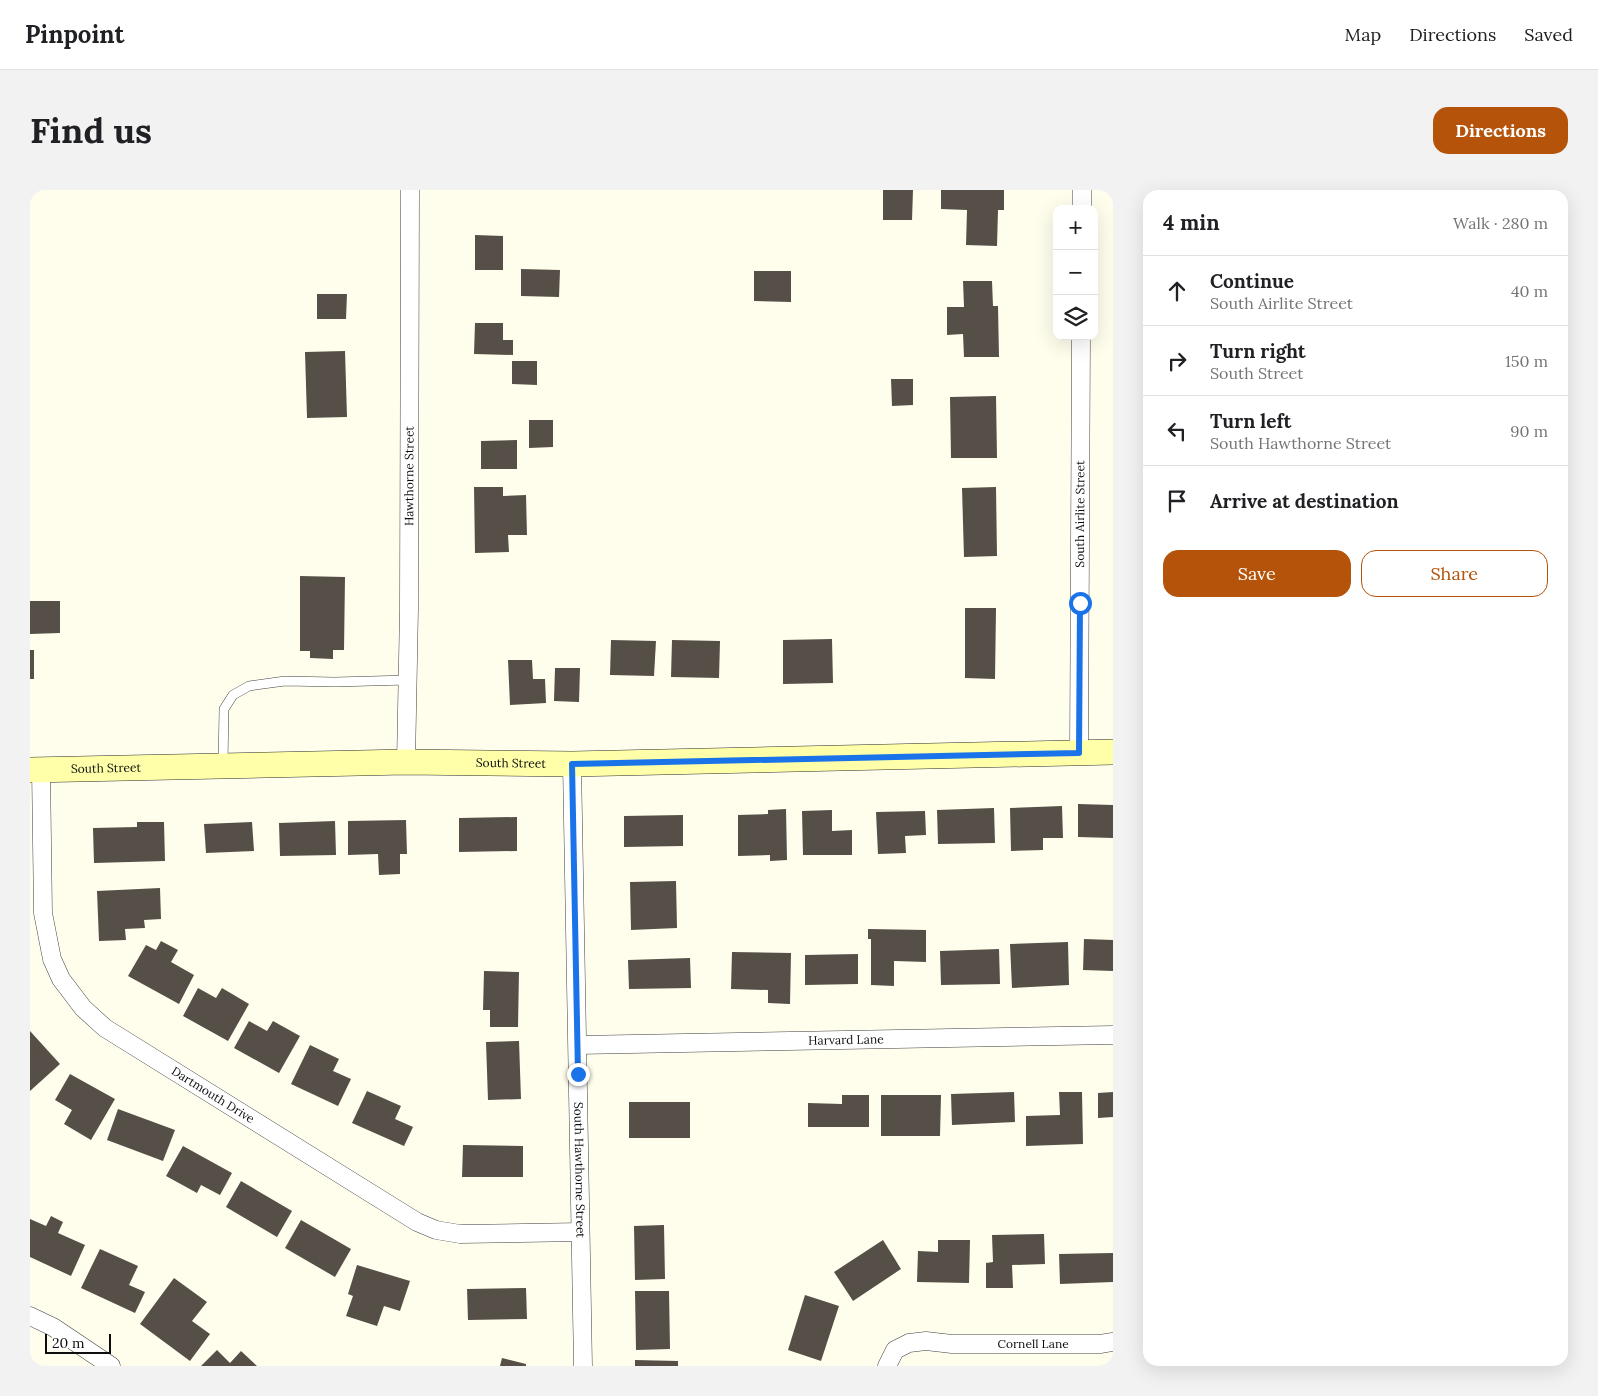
<!DOCTYPE html>
<html lang="en">
<head>
<meta charset="utf-8">
<style>
	body { margin:0; font-family:Lora,serif; background:#f2f2f2; color:#202124 }
	.controls { position:absolute; right:15px; top:15px; display:grid; overflow:hidden; border-radius:10px; box-shadow:0 5px 20px #0002 }
	.controls button { width:45px; height:45px; display:grid; place-items:center; padding:0; border:0; border-bottom:1px solid #e0e0e0; background:#fff; color:#202124; font:25px sans-serif }
	.scale { position:absolute; left:15px; bottom:12px; width:66px; box-sizing:border-box; padding-left:5px; border:2px solid #0d0d0d; border-top:0; font-size:14px; line-height:18px; white-space:nowrap; color:#0d0d0d; -webkit-text-stroke:4px #fff; paint-order:stroke }
	.stop { position:absolute; width:15px; height:15px; margin:-11px; border:4px solid #1a73e8; border-radius:50%; background:#fff }
	.stop.end { background:#1a73e8; border-color:#fff; box-shadow:0 1px 5px #0008 }
	.list { margin:0; padding:0; list-style:none }
	h2 { display:flex; justify-content:space-between; align-items:center; height:65px; margin:0; padding:0 20px; font-size:21px }
	h2 small { font-size:16px; font-weight:400; color:#757577 }
	.list li { display:grid; grid-template-columns:32px 1fr auto; gap:15px; align-items:center; box-sizing:border-box; height:70px; padding:0 20px; border-top:1px solid #e0e0e0 }
	.list b { display:block; font-size:19px; white-space:nowrap }
	.list p { margin:0; font-size:16px; white-space:nowrap; color:#757577 }
	.list em { font-size:16px; font-style:normal; color:#757577 }
	.actions { display:flex; gap:10px; padding:15px 20px }
	.actions a { flex:1; padding:11px 0; border:1px solid #b45309; border-radius:15px; text-align:center; font-size:18px; color:#b45309 }
	.actions .main { background:#b45309; color:#fff }
	.icon { flex:none; width:28px; height:28px; fill:none; stroke:currentColor; stroke-width:2; stroke-linecap:round; stroke-linejoin:round }
	.map { position:relative; flex:none; width:1083px; height:1176px; overflow:hidden; border-radius:15px }
	header { display:flex; align-items:center; gap:30px; box-sizing:border-box; height:70px; padding:0 25px; background:#fff; border-bottom:1px solid #e0e0e0 }
	header strong { font-size:24px }
	nav { display:flex; gap:28px; margin-inline-start:auto; font-size:18px }
	.intro { display:flex; align-items:center; justify-content:space-between; box-sizing:border-box; height:120px; padding:0 30px }
	h1 { margin:0; font-size:35px }
	.button { padding:12px 22px; border-radius:15px; background:#b45309; color:#fff; font-size:18px; font-weight:700 }
	main { display:flex; gap:30px; padding:0 30px }
	aside { flex:1; background:#fff; border-radius:15px; box-shadow:0 5px 20px #0002 }
	.map>svg:first-child { display:block }
	.building { fill:#564f48 }
	.lines { fill:none; stroke-linecap:round; stroke-linejoin:round }
	.lane-casing { stroke:#404040; stroke-width:10 }
	.street-casing { stroke:#404040; stroke-width:19 }
	.secondary-casing { stroke:#2f2f2f; stroke-width:26 }
	.lane { stroke:#fff; stroke-width:9 }
	.street { stroke:#fff; stroke-width:18 }
	.secondary { stroke:#feffa8; stroke-width:25 }
	.route { stroke:#1a73e8; stroke-width:6 }
	.labels { text-anchor:middle; stroke-width:5; stroke-linejoin:round; paint-order:stroke }
	.street-label { font-size:12px; fill:#0d0d0d; stroke:#fff }
</style>
</head>
<body>
<header>
<strong>Pinpoint</strong>
<nav><a>Map</a><a>Directions</a><a>Saved</a></nav>
</header>
<div class="intro"><h1>Find us</h1><a class="button">Directions</a></div>
<main>
<div class="map">
<svg width="1083" height="1176" viewBox="0 0 1083 1176">
	<rect width="100%" height="100%" fill="#fffeed"/>
	<g class="building">
		<path d="M 853,0 L 883,0 L 882,30 L 853,30 Z"/>
		<path d="M 911,0 L 974,0 L 974,20 L 968,20 L 967,56 L 936,55 L 937,20 L 911,19 Z"/>
		<path d="M 445,45 L 473,46 L 473,80 L 445,80 Z"/>
		<path d="M 491,79 L 530,80 L 529,107 L 491,106 Z"/>
		<path d="M 724,81 L 761,81 L 761,112 L 724,111 Z"/>
		<path d="M 933,91 L 962,91 L 963,116 L 968,116 L 969,167 L 934,167 L 933,144 L 917,145 L 917,117 L 934,117 Z"/>
		<path d="M 287,104 L 317,104 L 316,129 L 287,129 Z"/>
		<path d="M 445,133 L 473,133 L 473,150 L 483,150 L 483,165 L 444,164 Z"/>
		<path d="M 315,161 L 317,227 L 277,228 L 275,162 Z"/>
		<path d="M 482,171 L 507,171 L 507,195 L 482,194 Z"/>
		<path d="M 861,189 L 883,189 L 883,215 L 862,216 Z"/>
		<path d="M 966,206 L 967,268 L 921,268 L 920,207 Z"/>
		<path d="M 499,230 L 523,230 L 523,257 L 499,258 Z"/>
		<path d="M 487,250 L 487,279 L 451,279 L 451,251 Z"/>
		<path d="M 444,297 L 473,297 L 473,306 L 496,305 L 497,345 L 478,345 L 479,362 L 445,363 Z"/>
		<path d="M 966,297 L 967,366 L 934,367 L 932,298 Z"/>
		<path d="M 270,386 L 315,387 L 314,460 L 303,460 L 303,469 L 280,468 L 280,461 L 270,461 Z"/>
		<path d="M 0,411 L 30,411 L 30,443 L 0,444 Z"/>
		<path d="M 935,418 L 966,418 L 965,489 L 935,488 Z"/>
		<path d="M 802,449 L 803,493 L 753,494 L 753,450 Z"/>
		<path d="M 581,450 L 626,451 L 624,486 L 580,485 Z"/>
		<path d="M 642,450 L 690,451 L 689,488 L 641,487 Z"/>
		<rect x="0" y="460" width="4" height="29"/>
		<path d="M 478,470 L 502,470 L 503,489 L 515,489 L 516,513 L 480,515 Z"/>
		<path d="M 525,478 L 550,478 L 549,512 L 524,511 Z"/>
		<path d="M 1048,614 L 1083,615 L 1083,648 L 1048,647 Z"/>
		<path d="M 1032,616 L 1033,648 L 1013,648 L 1013,660 L 981,661 L 980,618 Z"/>
		<path d="M 964,618 L 965,653 L 908,654 L 907,620 Z"/>
		<path d="M 756,619 L 757,670 L 740,671 L 740,665 L 708,666 L 708,625 L 738,624 L 738,620 Z"/>
		<path d="M 802,620 L 802,641 L 822,640 L 822,665 L 773,665 L 772,621 Z"/>
		<path d="M 895,621 L 896,645 L 875,646 L 876,663 L 848,664 L 846,622 Z"/>
		<path d="M 653,625 L 653,656 L 594,657 L 594,626 Z"/>
		<path d="M 487,627 L 487,661 L 429,662 L 429,628 Z"/>
		<path d="M 376,630 L 377,664 L 370,664 L 370,684 L 349,685 L 348,664 L 318,665 L 318,631 Z"/>
		<path d="M 305,631 L 306,665 L 250,666 L 249,633 Z"/>
		<path d="M 107,632 L 134,632 L 135,671 L 64,673 L 63,638 L 107,637 Z"/>
		<path d="M 222,632 L 224,661 L 176,663 L 174,634 Z"/>
		<path d="M 646,691 L 647,738 L 601,740 L 600,692 Z"/>
		<path d="M 130,698 L 131,729 L 114,730 L 115,738 L 95,739 L 96,750 L 69,751 L 67,701 Z"/>
		<path d="M 838,739 L 896,740 L 896,772 L 864,771 L 864,796 L 841,795 L 841,749 L 838,749 Z"/>
		<path d="M 1054,749 L 1083,750 L 1083,781 L 1053,780 Z"/>
		<path d="M 131,751 L 148,760 L 141,772 L 164,785 L 149,814 L 98,786 L 116,755 L 126,760 Z"/>
		<path d="M 1038,752 L 1039,795 L 982,798 L 980,754 Z"/>
		<path d="M 969,759 L 970,794 L 911,795 L 910,761 Z"/>
		<path d="M 702,762 L 761,763 L 760,814 L 738,813 L 738,800 L 701,799 Z"/>
		<path d="M 828,764 L 828,794 L 775,795 L 775,765 Z"/>
		<path d="M 660,768 L 661,798 L 599,799 L 598,770 Z"/>
		<path d="M 454,781 L 489,782 L 488,837 L 460,837 L 460,820 L 453,820 Z"/>
		<path d="M 168,798 L 186,808 L 192,798 L 219,814 L 198,851 L 153,826 Z"/>
		<path d="M 219,831 L 237,841 L 243,831 L 270,846 L 249,883 L 204,858 Z"/>
		<path d="M 0,841 L 30,874 L 0,901 Z"/>
		<path d="M 489,851 L 491,909 L 458,910 L 456,852 Z"/>
		<path d="M 280,855 L 309,869 L 303,881 L 321,889 L 308,916 L 261,894 Z"/>
		<path d="M 40,884 L 85,909 L 61,950 L 34,934 L 42,920 L 25,910 Z"/>
		<path d="M 337,901 L 371,916 L 365,929 L 383,937 L 374,956 L 322,933 Z"/>
		<path d="M 984,902 L 985,932 L 922,935 L 921,904 Z"/>
		<path d="M 1029,902 L 1052,902 L 1053,954 L 996,956 L 996,926 L 1030,925 Z"/>
		<path d="M 1083,902 L 1083,927 L 1068,928 L 1068,903 Z"/>
		<path d="M 812,905 L 839,905 L 839,937 L 778,937 L 778,913 L 812,914 Z"/>
		<path d="M 851,905 L 911,905 L 910,946 L 851,946 Z"/>
		<rect x="599" y="912" width="61" height="36"/>
		<path d="M 88,919 L 145,940 L 133,971 L 77,950 Z"/>
		<path d="M 433,955 L 493,956 L 493,987 L 432,987 Z"/>
		<path d="M 153,956 L 202,983 L 190,1005 L 171,995 L 167,1003 L 136,986 Z"/>
		<path d="M 211,991 L 262,1021 L 247,1047 L 196,1017 Z"/>
		<path d="M 21,1026 L 33,1032 L 28,1043 L 55,1055 L 41,1086 L 0,1067 L 0,1029 L 16,1036 Z"/>
		<path d="M 271,1030 L 321,1059 L 305,1087 L 255,1058 Z"/>
		<path d="M 634,1035 L 635,1089 L 605,1090 L 604,1036 Z"/>
		<path d="M 1014,1044 L 1015,1074 L 982,1075 L 983,1098 L 956,1098 L 956,1073 L 963,1072 L 962,1045 Z"/>
		<path d="M 853,1050 L 871,1079 L 823,1111 L 804,1082 Z"/>
		<path d="M 908,1050 L 940,1050 L 939,1093 L 887,1092 L 888,1061 L 908,1062 Z"/>
		<path d="M 70,1059 L 108,1076 L 99,1095 L 115,1102 L 105,1123 L 51,1098 Z"/>
		<path d="M 1083,1063 L 1083,1092 L 1030,1094 L 1029,1064 Z"/>
		<path d="M 327,1075 L 380,1091 L 370,1121 L 354,1116 L 347,1136 L 316,1126 L 323,1106 L 318,1104 Z"/>
		<path d="M 144,1088 L 177,1112 L 162,1131 L 180,1144 L 160,1171 L 110,1134 Z"/>
		<path d="M 496,1098 L 497,1129 L 438,1130 L 437,1099 Z"/>
		<path d="M 605,1101 L 639,1101 L 640,1159 L 606,1160 Z"/>
		<path d="M 775,1105 L 809,1116 L 791,1171 L 758,1160 Z"/>
		<path d="M 187,1160 L 200,1173 L 211,1161 L 227,1176 L 171,1176 Z"/>
		<path d="M 472,1168 L 496,1174 L 496,1176 L 470,1176 Z"/>
		<path d="M 605,1170 L 648,1171 L 648,1176 L 605,1176 Z"/>
	</g>
	<g class="lines">
		<defs>
			<path id="lane" d="M 193,574 L 194,519 L 203,505 L 219,496 L 255,491 L 305,492 L 378,490"/>
			<g id="street">
				<path d="M 1052,19 L 1052,0"/>
				<path id="s1" d="M 1049,563 L 1051,146"/>
				<path id="s2" d="M 376,572 L 379,419 L 380,0"/>
				<path id="s3" d="M 542,574 L 553,1176"/>
				<path id="s4" d="M 11,580 L 13,723 L 22,769 L 31,789 L 53,818 L 75,838 L 387,1032 L 406,1040 L 430,1044 L 550,1042"/>
				<path id="s5" d="M 548,855 L 1083,845"/>
				<path d="M 0,1126 L 23,1137 L 81,1176"/>
				<path id="s6" d="M 857,1176 L 865,1160 L 879,1153 L 896,1151 L 922,1154 L 1070,1154 L 1083,1152"/>
			</g>
			<g id="secondary">
				<path id="s7" d="M 0,580 L 376,572 L 542,574 L 1083,562"/>
			</g>
		</defs>
		<use href="#lane" class="lane-casing"/>
		<use href="#street" class="street-casing"/>
		<use href="#secondary" class="secondary-casing"/>
		<use href="#lane" class="lane"/>
		<use href="#street" class="street"/>
		<use href="#secondary" class="secondary"/>
	</g>
	<g class="lines">
		<path class="route" d="M 548,884 L 542,574 L 1049,563 L 1050,413"/>
	</g>
	<g class="labels">
		<g class="street-label">
			<text dy="4" stroke="none"><textPath href="#s2" startOffset="286">Hawthorne Street</textPath></text>
			<text dy="4" stroke="none"><textPath href="#s1" startOffset="239">South Airlite Street</textPath></text>
			<text dy="4" stroke="none"><textPath href="#s7" startOffset="481">South Street</textPath></text>
			<text dy="4" stroke="none"><textPath href="#s7" startOffset="76">South Street</textPath></text>
			<text dy="4" stroke="none"><textPath href="#s5" startOffset="268">Harvard Lane</textPath></text>
			<text dy="4" stroke="none"><textPath href="#s4" startOffset="405">Dartmouth Drive</textPath></text>
			<text dy="4" stroke="none"><textPath href="#s3" startOffset="406">South Hawthorne Street</textPath></text>
			<text dy="4" stroke="none"><textPath href="#s6" startOffset="158">Cornell Lane</textPath></text>
		</g>
	</g>
</svg>
<div class="controls">
<button>+</button>
<button>−</button>
<button><svg class="icon" aria-label="layers" viewBox="0 0 24 24"><path d="M12 4l9 5-9 5-9-5zM3 14l9 5 9-5"/></svg></button>
</div>
<div class="scale">20 m</div>
<div class="stop" style="left:1050px;top:413px"></div>
<div class="stop end" style="left:548px;top:884px"></div>
</div>
<aside>
<h2>4 min<small>Walk · 280 m</small></h2>
<ul class="list">
<li><svg class="icon" aria-label="ahead" viewBox="0 0 24 24"><path d="M12 20V5M6 11l6-6 6 6"/></svg><div><b>Continue</b><p>South Airlite Street</p></div><em>40 m</em></li>
<li><svg class="icon" aria-label="right" viewBox="0 0 24 24"><path d="M7 20v-9h11M14 6l5 5-5 5"/></svg><div><b>Turn right</b><p>South Street</p></div><em>150 m</em></li>
<li><svg class="icon" aria-label="left" viewBox="0 0 24 24"><path d="M17 20v-9H6M10 6l-5 5 5 5"/></svg><div><b>Turn left</b><p>South Hawthorne Street</p></div><em>90 m</em></li>
<li><svg class="icon" aria-label="arrive" viewBox="0 0 24 24"><path d="M6 21V4h12l-3 4 3 4H6"/></svg><div><b>Arrive at destination</b></div></li>
</ul>
<div class="actions"><a class="main">Save</a><a>Share</a></div>
</aside>
</main>
</body>
</html>
